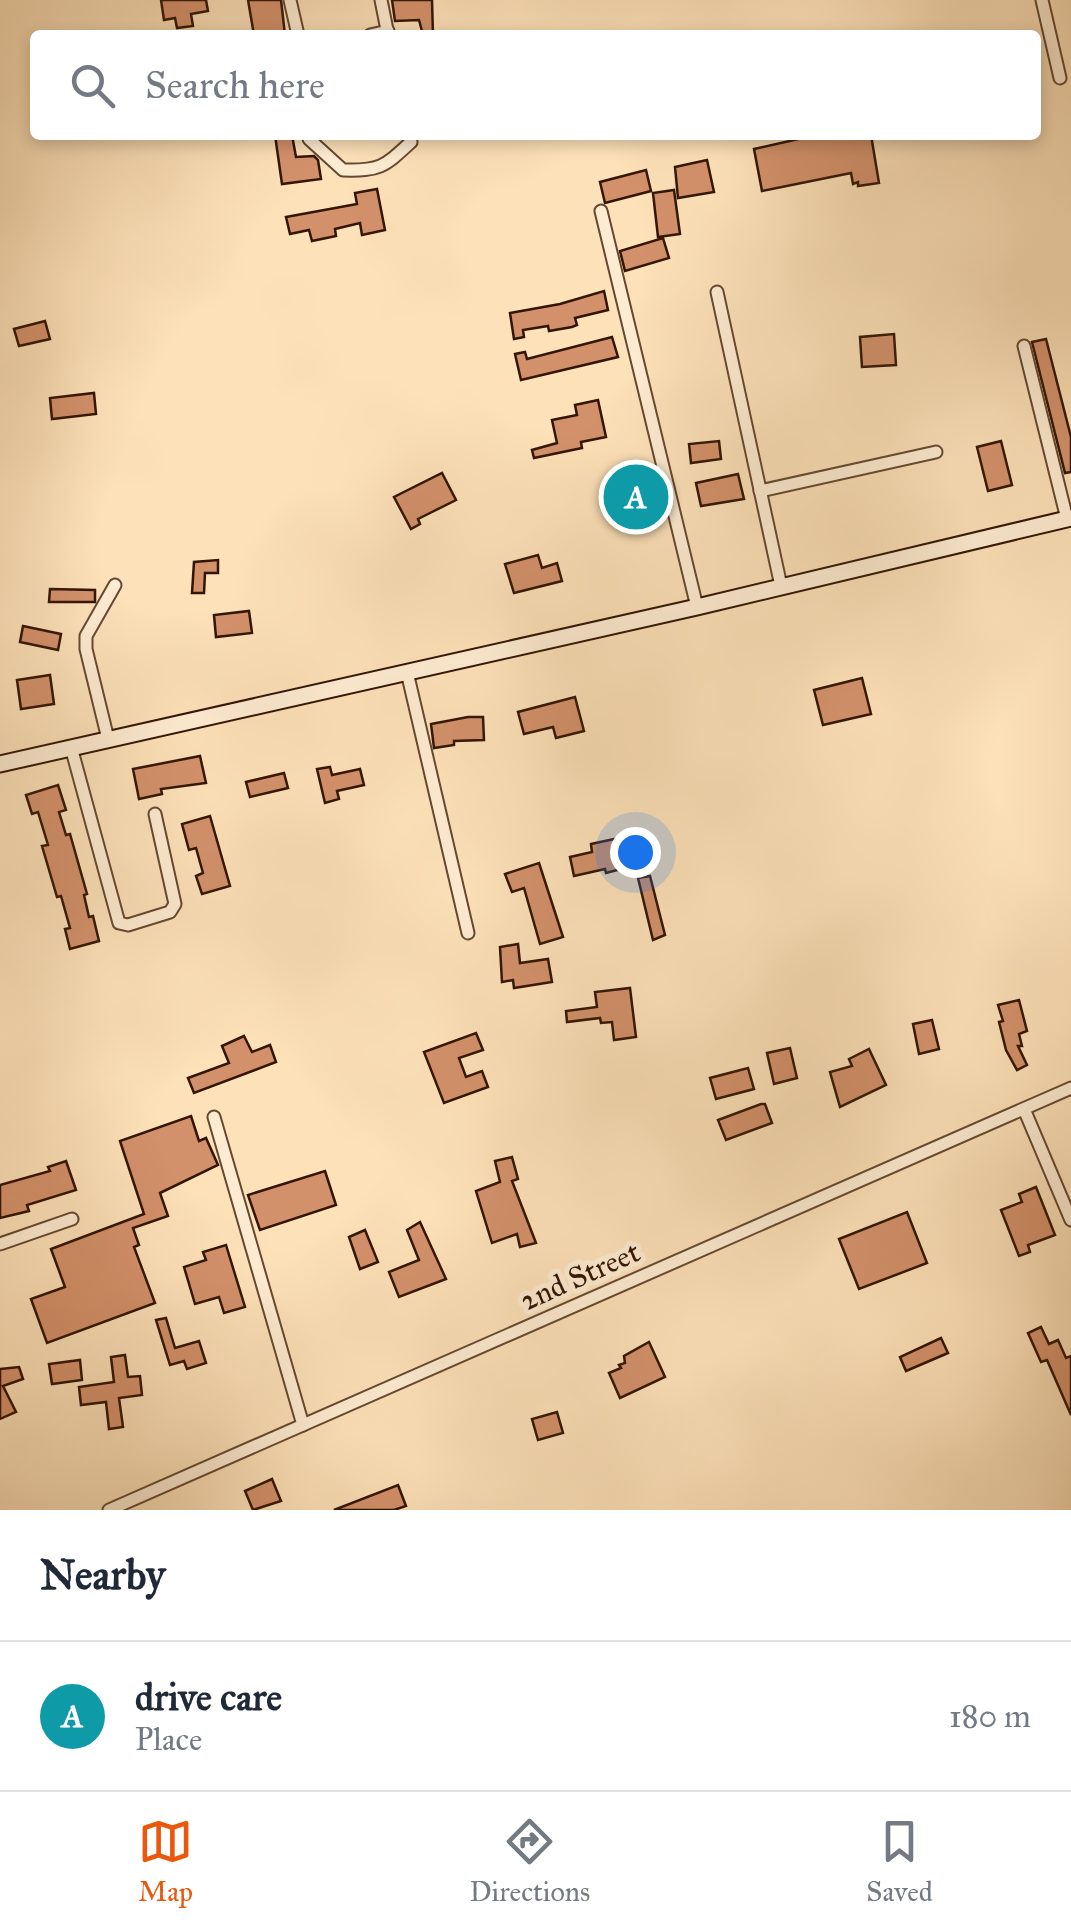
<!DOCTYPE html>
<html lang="en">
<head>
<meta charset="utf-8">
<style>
	body { margin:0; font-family:"IM FELL Great Primer",serif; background:#f2f2f3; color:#1f2937 }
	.you { position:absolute; left:635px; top:852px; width:35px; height:35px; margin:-25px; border:8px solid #fff; border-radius:50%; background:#1a73e8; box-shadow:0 0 0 15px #1a73e833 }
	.badge { display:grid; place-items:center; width:65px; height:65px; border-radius:50%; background:#ea580c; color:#fff; font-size:32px; font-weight:700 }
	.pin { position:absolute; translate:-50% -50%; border:5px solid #fff; box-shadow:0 2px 10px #0006 }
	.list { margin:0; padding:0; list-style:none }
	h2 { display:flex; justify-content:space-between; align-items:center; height:130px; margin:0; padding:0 40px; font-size:42px }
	h2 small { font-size:32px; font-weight:400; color:#747a83 }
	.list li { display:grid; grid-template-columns:65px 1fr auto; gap:30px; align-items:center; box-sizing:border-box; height:150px; padding:0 40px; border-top:2px solid #e0e1e3 }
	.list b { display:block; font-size:38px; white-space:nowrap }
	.list p { margin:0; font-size:32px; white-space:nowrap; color:#747a83 }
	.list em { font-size:32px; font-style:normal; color:#747a83 }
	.icon { flex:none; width:55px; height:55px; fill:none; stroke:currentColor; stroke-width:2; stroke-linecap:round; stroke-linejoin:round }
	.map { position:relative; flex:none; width:1071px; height:1510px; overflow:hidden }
	.search { position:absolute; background:#fff; box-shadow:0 5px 15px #0003; left:30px; right:30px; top:30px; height:110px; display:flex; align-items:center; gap:25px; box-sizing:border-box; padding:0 35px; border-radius:10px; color:#747a83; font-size:38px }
	.sheet { height:280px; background:#fff }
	nav { display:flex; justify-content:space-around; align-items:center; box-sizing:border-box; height:140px; border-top:2px solid #e0e1e3; background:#fff; font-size:28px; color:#747a83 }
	nav a { display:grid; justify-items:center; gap:5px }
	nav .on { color:#ea580c }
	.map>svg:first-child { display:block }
	.building { fill:#d3916b; stroke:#321503; stroke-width:2.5 }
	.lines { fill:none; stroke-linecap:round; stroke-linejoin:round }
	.street-casing { stroke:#654830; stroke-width:15 }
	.secondary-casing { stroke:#321503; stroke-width:19 }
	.street { stroke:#feecd2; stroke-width:11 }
	.secondary { stroke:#feecd2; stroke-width:15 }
	.labels { text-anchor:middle; stroke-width:10; stroke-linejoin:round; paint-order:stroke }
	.street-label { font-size:30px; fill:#321503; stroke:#feecd2 }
</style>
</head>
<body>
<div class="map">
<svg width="1071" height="1510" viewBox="0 0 1071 1510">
	<rect width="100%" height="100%" fill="#fde1b9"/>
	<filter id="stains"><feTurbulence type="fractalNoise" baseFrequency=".002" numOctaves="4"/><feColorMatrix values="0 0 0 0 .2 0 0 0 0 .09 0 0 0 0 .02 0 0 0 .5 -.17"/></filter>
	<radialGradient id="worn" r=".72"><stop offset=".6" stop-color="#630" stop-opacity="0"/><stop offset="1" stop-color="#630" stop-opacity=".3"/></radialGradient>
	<g class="building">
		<path d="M 161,0 L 206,0 L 208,11 L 191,14 L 193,26 L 177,28 L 175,18 L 164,20 Z"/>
		<path d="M 248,0 L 281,0 L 285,35 L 254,35 Z"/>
		<path d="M 392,0 L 432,0 L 433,35 L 423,35 L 419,20 L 395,21 Z"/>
		<path d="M 275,135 L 292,135 L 296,157 L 314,156 L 318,160 L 321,179 L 282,184 Z"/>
		<path d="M 816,135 L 871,135 L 879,183 L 858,186 L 858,182 L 853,184 L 851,173 L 762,191 L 754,149 Z"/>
		<path d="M 707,160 L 714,192 L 678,198 L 675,167 Z"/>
		<path d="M 646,170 L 651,191 L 605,203 L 600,182 Z"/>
		<path d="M 377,189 L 385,230 L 362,235 L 360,223 L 335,229 L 336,236 L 312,241 L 309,230 L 290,234 L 286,217 L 357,204 L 355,193 Z"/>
		<path d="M 674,190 L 680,234 L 658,237 L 653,193 Z"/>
		<path d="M 663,238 L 669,258 L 625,271 L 620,251 Z"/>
		<path d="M 604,291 L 608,310 L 575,318 L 577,325 L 572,327 L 549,331 L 548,326 L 523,330 L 524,337 L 514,339 L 510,313 L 560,304 Z"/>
		<path d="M 45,321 L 50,339 L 19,346 L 14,329 Z"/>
		<path d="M 894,334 L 896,365 L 862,367 L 860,337 Z"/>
		<path d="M 612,337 L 618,357 L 521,380 L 515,354 L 525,352 L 527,359 Z"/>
		<path d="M 1046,339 L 1071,437 L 1071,472 L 1065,473 L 1032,342 Z"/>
		<path d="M 94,393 L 96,414 L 52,419 L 50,398 Z"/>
		<path d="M 598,400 L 606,437 L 581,442 L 582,448 L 534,458 L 532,450 L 557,443 L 552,420 L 577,415 L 575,405 Z"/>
		<path d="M 719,441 L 721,459 L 691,463 L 689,444 Z"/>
		<path d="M 1001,441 L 1012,485 L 988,491 L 977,447 Z"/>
		<path d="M 442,473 L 456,500 L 418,519 L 420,524 L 411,529 L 394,497 Z"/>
		<path d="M 738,474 L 744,499 L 701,506 L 696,483 Z"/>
		<path d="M 656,481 L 662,500 L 616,513 L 610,494 Z"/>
		<path d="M 538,555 L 542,568 L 557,563 L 562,581 L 514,593 L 505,564 Z"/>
		<path d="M 218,560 L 218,573 L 205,573 L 204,593 L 192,593 L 194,562 Z"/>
		<path d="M 50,589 L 95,590 L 95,602 L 49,602 Z"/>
		<path d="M 249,611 L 252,633 L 216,637 L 214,615 Z"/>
		<path d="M 23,626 L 61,634 L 58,650 L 20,642 Z"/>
		<path d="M 50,675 L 54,704 L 21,709 L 17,680 Z"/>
		<path d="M 862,678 L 871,714 L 823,725 L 814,690 Z"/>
		<path d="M 575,697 L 584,731 L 556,738 L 553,727 L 524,734 L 518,712 Z"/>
		<path d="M 468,717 L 483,717 L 484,740 L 454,741 L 454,745 L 434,748 L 431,724 Z"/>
		<path d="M 200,756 L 206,783 L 161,789 L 162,794 L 139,799 L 133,769 Z"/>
		<path d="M 330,767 L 332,775 L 360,769 L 364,785 L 337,791 L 339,799 L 325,803 L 317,769 Z"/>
		<path d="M 284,773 L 288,788 L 250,797 L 246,782 Z"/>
		<path d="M 58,785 L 66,810 L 59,812 L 66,835 L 70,834 L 87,894 L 84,895 L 89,917 L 93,916 L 99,941 L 70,949 L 65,929 L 70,928 L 61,896 L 57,897 L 42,846 L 48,845 L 38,812 L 32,814 L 26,795 Z"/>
		<path d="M 210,816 L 230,886 L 202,894 L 196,876 L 203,873 L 196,848 L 189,850 L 182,824 Z"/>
		<path d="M 614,839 L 621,869 L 606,873 L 605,869 L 574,876 L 570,857 L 592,852 L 591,844 Z"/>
		<path d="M 539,863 L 563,937 L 540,944 L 524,888 L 512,892 L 505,874 Z"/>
		<path d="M 650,876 L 665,935 L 653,940 L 638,878 Z"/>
		<path d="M 518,944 L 520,963 L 548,959 L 552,982 L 514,988 L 513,980 L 502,982 L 500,947 Z"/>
		<path d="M 630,988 L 636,1037 L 614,1040 L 612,1022 L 601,1023 L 600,1018 L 567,1022 L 566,1011 L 597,1007 L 595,992 Z"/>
		<path d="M 1019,1000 L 1027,1031 L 1019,1034 L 1022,1046 L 1018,1046 L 1027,1065 L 1017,1070 L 1006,1050 L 999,1022 L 1003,1021 L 998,1005 Z"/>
		<path d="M 932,1020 L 939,1049 L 919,1054 L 913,1024 Z"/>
		<path d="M 476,1033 L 483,1050 L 459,1058 L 466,1077 L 482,1071 L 488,1087 L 444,1103 L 424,1052 Z"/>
		<path d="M 244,1036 L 252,1052 L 270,1045 L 276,1062 L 194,1093 L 188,1078 L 229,1063 L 222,1046 Z"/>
		<path d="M 790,1048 L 797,1078 L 774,1084 L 767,1053 Z"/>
		<path d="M 869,1049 L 886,1085 L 840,1107 L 830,1072 L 852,1066 L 849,1059 Z"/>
		<path d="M 748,1068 L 754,1089 L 716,1099 L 710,1078 Z"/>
		<path d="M 761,1104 L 765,1104 L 772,1123 L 726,1140 L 718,1120 Z"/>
		<path d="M 191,1116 L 199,1141 L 206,1138 L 218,1165 L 160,1193 L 168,1216 L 133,1228 L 139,1245 L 134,1247 L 155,1303 L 47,1343 L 31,1299 L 65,1287 L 51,1249 L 144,1214 L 120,1141 Z"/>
		<path d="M 512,1157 L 518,1179 L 512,1181 L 536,1243 L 520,1247 L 517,1234 L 492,1243 L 476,1191 L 500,1182 L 495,1161 Z"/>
		<path d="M 66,1161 L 76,1190 L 27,1205 L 29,1211 L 0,1218 L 0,1185 L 50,1171 L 48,1167 Z"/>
		<path d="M 325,1171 L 336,1205 L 260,1230 L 248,1195 Z"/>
		<path d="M 1036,1187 L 1055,1235 L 1028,1245 L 1030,1252 L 1019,1256 L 1001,1210 L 1022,1202 L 1019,1194 Z"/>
		<path d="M 907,1212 L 927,1263 L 859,1289 L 839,1239 Z"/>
		<path d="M 420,1222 L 446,1279 L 399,1297 L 389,1272 L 419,1260 L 407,1230 Z"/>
		<path d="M 365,1230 L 378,1262 L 360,1269 L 349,1237 Z"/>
		<path d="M 226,1245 L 245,1307 L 224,1313 L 219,1297 L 195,1304 L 184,1267 L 206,1260 L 203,1252 Z"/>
		<path d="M 166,1318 L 175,1348 L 199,1341 L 206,1363 L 187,1369 L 184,1361 L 170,1365 L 156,1320 Z"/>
		<path d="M 1041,1327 L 1049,1344 L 1058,1340 L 1066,1358 L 1071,1356 L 1071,1415 L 1047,1360 L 1041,1362 L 1028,1333 Z"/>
		<path d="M 941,1338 L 948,1353 L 906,1371 L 900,1357 Z"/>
		<path d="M 649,1342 L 665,1377 L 620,1398 L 609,1373 L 621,1368 L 619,1365 L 625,1363 L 624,1356 Z"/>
		<path d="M 125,1355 L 128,1377 L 140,1376 L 142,1395 L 119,1398 L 123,1427 L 109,1429 L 106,1402 L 81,1405 L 79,1387 L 114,1382 L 111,1357 Z"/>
		<path d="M 80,1360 L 82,1380 L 52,1384 L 49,1364 Z"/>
		<path d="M 19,1367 L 23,1379 L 3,1386 L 16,1412 L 0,1419 L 0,1369 Z"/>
		<path d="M 557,1412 L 563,1433 L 538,1440 L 532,1419 Z"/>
		<path d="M 272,1479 L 281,1501 L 253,1510 L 245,1491 Z"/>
		<path d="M 398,1485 L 406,1506 L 394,1510 L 334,1510 Z"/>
	</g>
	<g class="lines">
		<defs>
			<g id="street">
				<path d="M 290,0 L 298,35"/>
				<path d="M 381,0 L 388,35"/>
				<path d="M 1042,0 L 1060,78"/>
				<path d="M 370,35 L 388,31"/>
				<path d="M 309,139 L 343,170 C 380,171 384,167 411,142 L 409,135"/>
				<path d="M 601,211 L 697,607"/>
				<path d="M 717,292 L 781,586"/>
				<path d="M 1024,346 L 1067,519"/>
				<path d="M 760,491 L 936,452"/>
				<path d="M 407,672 L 468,933"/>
				<path d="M 108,739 L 86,649 L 86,636 L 115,585"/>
				<path d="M 71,747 L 119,923 L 128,925 L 170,912 L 175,904 L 155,814"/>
				<path d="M 1024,1109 L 1071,1220"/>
				<path d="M 214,1117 L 303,1425"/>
				<path d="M 0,1244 L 72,1219"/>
				<path d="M 109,1510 L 1071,1088"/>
			</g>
			<path id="secondary" d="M 0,764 L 697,607 L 1071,518"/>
		</defs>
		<use href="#street" class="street-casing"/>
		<use href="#secondary" class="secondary-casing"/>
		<use href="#street" class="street"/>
		<use href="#secondary" class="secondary"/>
	</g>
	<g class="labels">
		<g class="street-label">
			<text transform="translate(580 1276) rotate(-24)" y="10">2nd Street</text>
		</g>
	</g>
	<rect width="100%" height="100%" filter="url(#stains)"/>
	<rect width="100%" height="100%" fill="url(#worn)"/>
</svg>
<div class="you"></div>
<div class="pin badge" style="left:636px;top:497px;background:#0f9aa8">A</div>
<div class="search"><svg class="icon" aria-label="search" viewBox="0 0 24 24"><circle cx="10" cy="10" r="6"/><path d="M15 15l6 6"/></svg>Search here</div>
</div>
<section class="sheet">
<h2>Nearby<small></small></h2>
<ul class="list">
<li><span class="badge" style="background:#0f9aa8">A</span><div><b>drive care</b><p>Place</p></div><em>180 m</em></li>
</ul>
</section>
<nav>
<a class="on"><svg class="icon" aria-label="map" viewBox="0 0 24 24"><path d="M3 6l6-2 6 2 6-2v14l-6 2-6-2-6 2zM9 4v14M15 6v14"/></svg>Map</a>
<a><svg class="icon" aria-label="directions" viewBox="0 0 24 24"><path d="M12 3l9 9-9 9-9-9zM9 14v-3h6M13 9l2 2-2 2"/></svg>Directions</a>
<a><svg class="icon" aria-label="saved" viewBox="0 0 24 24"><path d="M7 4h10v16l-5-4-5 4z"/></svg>Saved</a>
</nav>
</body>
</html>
